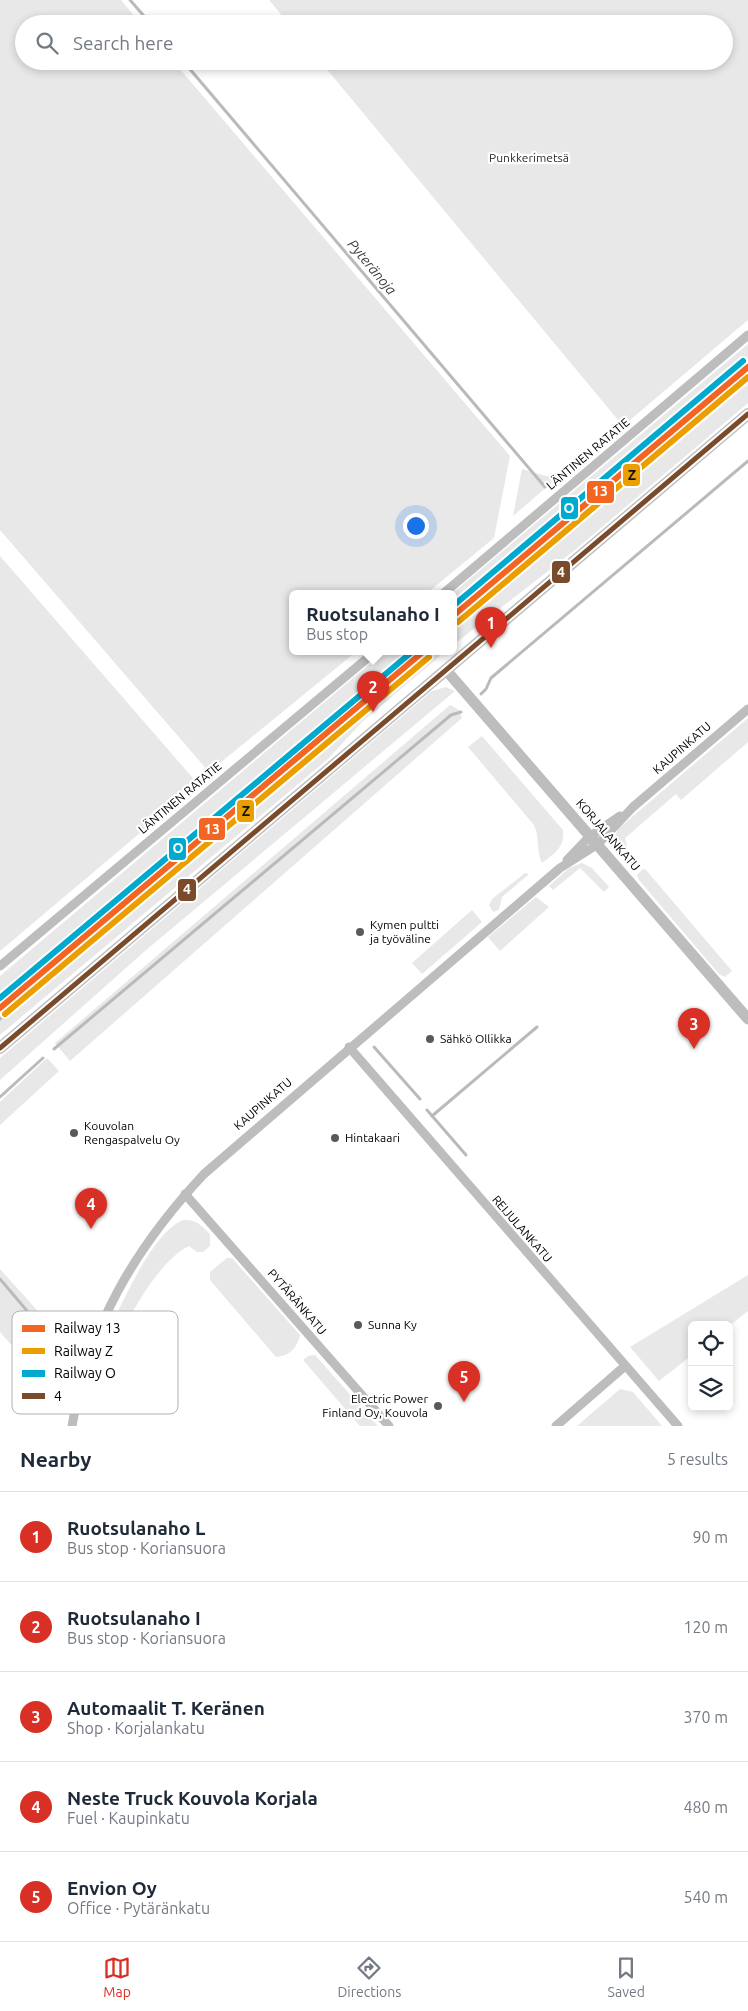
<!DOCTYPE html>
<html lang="en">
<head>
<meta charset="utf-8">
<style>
	body { margin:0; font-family:Ubuntu,sans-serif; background:#f2f2f3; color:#1f2937 }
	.controls { position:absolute; right:15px; bottom:15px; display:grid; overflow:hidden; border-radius:8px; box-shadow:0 2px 8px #0003 }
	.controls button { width:45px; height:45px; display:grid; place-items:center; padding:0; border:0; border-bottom:1px solid #e0e1e3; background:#fff; color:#1f2937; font:25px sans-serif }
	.you { position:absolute; left:415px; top:525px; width:18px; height:18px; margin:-12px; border:4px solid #fff; border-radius:50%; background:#1a73e8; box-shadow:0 0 0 8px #1a73e833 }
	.badge { display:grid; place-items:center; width:32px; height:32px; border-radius:50%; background:#d93025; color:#fff; font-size:16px; font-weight:700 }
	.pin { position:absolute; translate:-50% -41px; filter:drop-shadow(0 1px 2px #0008) }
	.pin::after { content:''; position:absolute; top:26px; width:18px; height:15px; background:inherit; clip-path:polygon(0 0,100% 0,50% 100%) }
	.popup { position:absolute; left:289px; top:590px; width:168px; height:65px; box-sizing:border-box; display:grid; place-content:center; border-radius:8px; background:#fff; filter:drop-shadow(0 1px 4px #0005); font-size:16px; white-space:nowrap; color:#747a83 }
	.popup b { font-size:19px; color:#1f2937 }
	.popup::after { content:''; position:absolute; left:50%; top:100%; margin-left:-10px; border:10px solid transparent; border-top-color:#fff }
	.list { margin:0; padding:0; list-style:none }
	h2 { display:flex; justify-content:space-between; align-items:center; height:65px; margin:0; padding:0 20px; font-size:21px }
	h2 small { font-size:16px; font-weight:400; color:#747a83 }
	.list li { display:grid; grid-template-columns:32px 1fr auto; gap:15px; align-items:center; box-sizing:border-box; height:90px; padding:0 20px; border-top:1px solid #e0e1e3 }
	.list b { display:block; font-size:19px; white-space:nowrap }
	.list p { margin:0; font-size:16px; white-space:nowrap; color:#747a83 }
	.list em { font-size:16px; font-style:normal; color:#747a83 }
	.icon { flex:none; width:28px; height:28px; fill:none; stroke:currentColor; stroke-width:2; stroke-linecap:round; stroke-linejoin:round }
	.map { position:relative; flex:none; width:748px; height:1426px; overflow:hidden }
	.search { position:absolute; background:#fff; box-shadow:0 2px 8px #0003; left:15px; right:15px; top:15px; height:55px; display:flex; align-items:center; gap:12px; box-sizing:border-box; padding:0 18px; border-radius:28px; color:#747a83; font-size:19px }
	.sheet { height:515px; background:#fff }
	nav { display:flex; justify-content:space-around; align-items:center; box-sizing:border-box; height:70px; border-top:1px solid #e0e1e3; background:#fff; font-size:14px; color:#747a83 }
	nav a { display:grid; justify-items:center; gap:2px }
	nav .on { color:#d93025 }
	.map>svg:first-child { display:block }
	.green { fill:#e8e8e8 }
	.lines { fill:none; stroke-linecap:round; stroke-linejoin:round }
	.stream { stroke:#bababa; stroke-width:3 }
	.minor { stroke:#bdbdbd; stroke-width:9 }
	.tertiary { stroke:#bdbdbd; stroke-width:11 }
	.secondary { stroke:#bfbfbf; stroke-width:12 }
	.bus-1-casing { stroke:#fff; stroke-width:9 }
	.bus-1 { stroke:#7a4b2a; stroke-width:5 }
	.rail-1-casing { stroke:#fff; stroke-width:10 }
	.rail-2-casing { stroke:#fff; stroke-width:10 }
	.rail-3-casing { stroke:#fff; stroke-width:10 }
	.rail-1 { stroke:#f26522; stroke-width:6 }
	.rail-2 { stroke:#eb9e00; stroke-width:6 }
	.rail-3 { stroke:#00a9ce; stroke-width:6 }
	.poi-dot { fill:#595959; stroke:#fff; stroke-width:2 }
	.labels { text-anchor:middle; stroke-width:4.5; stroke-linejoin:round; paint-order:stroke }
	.park-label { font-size:12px; fill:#2c2c2c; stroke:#fff }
	.street-label { font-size:12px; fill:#000; stroke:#fff }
	.poi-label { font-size:12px; fill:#000; stroke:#fff; text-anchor:start }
	.water-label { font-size:14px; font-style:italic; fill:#3d3d3d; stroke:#fff }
	.key { fill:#fff; stroke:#b2b2b2; stroke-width:1 }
	.key-label { font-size:14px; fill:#000 }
	.line-badge { stroke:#fff; stroke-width:2 }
	.badge-label { font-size:14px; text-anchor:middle; font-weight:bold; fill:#fff }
	.pale-badge-label { font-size:14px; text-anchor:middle; font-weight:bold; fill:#111 }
</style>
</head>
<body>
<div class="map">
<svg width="748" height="1426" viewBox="0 0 748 1426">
	<rect width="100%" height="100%" fill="#fff"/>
	<g class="green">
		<path d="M 0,0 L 121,0 L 141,24 L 24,24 L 24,61 L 173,61 L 510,456 L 494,538 L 427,593 L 293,593 L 293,651 L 357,651 L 209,772 L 0,530 Z"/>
		<path d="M 269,0 L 748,0 L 748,320 L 623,426 L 320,61 L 724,61 L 724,24 L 289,24 Z"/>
		<path d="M 748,344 L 748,362 L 453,612 L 453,593 Z"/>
		<path d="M 748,384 L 748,403 L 575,550 L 453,645 L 453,632 Z"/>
		<path d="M 522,469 L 556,479 L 513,516 Z"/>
		<path d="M 0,556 L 198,784 L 0,951 Z"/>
		<path d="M 385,651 L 407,651 L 0,994 L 0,976 Z"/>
		<path d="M 430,651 L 446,651 L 363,721 L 328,759 L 0,1035 L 0,1013 Z"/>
		<path d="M 446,687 L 455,691 L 145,951 L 0,1080 L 0,1058 L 432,691 Z"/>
		<path d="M 450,705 L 459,710 L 462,718 L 70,1061 L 55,1043 Z"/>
		<path d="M 748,718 L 748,742 L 681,800 L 676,794 L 625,838 L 629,855 L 619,857 L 611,845 L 618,829 Z"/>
		<path d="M 482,736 L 563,830 C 565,847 554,854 542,863 C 536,851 540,838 534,825 L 468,747 Z"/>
		<path d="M 582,863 L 592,868 L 609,887 L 604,892 L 580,868 L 553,890 L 549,886 L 569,868 Z"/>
		<path d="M 643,869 L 646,870 L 732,971 L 725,977 L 719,974 L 639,880 L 637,875 Z"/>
		<path d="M 525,873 L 529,874 L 502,897 L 499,910 L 493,912 L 489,905 L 492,899 Z"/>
		<path d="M 536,897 L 549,907 L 500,951 L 488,937 Z"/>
		<path d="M 472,910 L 482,922 L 422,974 L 412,963 Z"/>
		<path d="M 47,1058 L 59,1071 L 0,1125 L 0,1102 Z"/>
		<path d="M 183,1220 C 196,1219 201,1225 210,1234 L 210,1246 L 203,1252 L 197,1252 L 189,1246 C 166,1257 142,1294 130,1317 L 113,1321 C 127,1294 154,1232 183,1220 Z"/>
		<path d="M 227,1258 L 232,1258 L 300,1335 C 297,1348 290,1356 276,1357 L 210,1280 L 210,1272 Z"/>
		<path d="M 0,1269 L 63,1339 L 78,1339 L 68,1388 L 43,1381 L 0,1332 Z"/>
		<path d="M 748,1275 L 748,1311 L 729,1326 L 692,1325 L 692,1355 L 659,1381 L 630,1347 Z"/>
		<path d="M 315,1355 L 377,1425 L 377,1426 L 360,1426 L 303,1360 L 308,1356 Z"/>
		<path d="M 620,1389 L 633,1392 L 662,1426 L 577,1426 Z"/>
	</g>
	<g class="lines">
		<g class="stream">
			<path d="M 130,0 L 151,24"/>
			<path d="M 183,61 L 545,487"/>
			<path d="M 481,694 L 486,689 L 491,678 L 748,461"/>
			<path d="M 0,1019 L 266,792"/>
			<path d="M 374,1047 L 420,1099"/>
			<path d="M 54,1049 L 451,715 L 461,712"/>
			<path d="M 0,1097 L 43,1058"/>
			<path d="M 427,1110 L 466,1155"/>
			<path d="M 432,1116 L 537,1027"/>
			<path d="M 0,1279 L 67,1358"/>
		</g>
		<g class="minor">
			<path d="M 444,593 L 748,335"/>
			<path d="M 567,860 L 588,838 L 620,816"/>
			<path d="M 0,966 L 376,651"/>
			<path d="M 349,1047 L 678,1426"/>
			<path d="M 185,1194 L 389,1426"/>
			<path d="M 72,1426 C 89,1325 135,1248 204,1174 L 560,868 L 598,844 L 633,807 L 748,709"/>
			<path d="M 556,1426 L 625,1366"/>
		</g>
		<path class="tertiary" d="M 446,670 L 748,1019"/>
		<path class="secondary" d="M 0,1048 L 748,414"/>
		<defs>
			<path id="bus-1" d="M 0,1048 L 748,414"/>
		</defs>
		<use href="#bus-1" class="bus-1-casing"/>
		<use href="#bus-1" class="bus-1"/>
		<defs>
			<g id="rail-1">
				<path d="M 453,616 L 748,367"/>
				<path d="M 0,1008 L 424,651"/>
			</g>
			<g id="rail-2">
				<path d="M 458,622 L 748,377"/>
				<path d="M 5,1014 L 429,657"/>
			</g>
			<g id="rail-3">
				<path d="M 453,606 L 743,361"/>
				<path d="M 0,998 L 413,651"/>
			</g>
		</defs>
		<use href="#rail-1" class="rail-1-casing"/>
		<use href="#rail-2" class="rail-2-casing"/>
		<use href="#rail-3" class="rail-3-casing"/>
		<use href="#rail-1" class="rail-1"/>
		<use href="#rail-2" class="rail-2"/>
		<use href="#rail-3" class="rail-3"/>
	</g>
	<g class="poi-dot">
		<circle cx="360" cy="932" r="5"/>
		<circle cx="430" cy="1039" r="5"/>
		<circle cx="74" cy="1133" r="5"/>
		<circle cx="335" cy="1138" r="5"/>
		<circle cx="358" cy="1325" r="5"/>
		<circle cx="438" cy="1406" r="5"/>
	</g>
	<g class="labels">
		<g class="park-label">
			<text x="529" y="162">Punkkerimetsä</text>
		</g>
		<g class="street-label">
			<text transform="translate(588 454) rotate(-40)" y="4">LÄNTINEN RATATIE</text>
			<text transform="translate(682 748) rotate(-41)" y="4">KAUPINKATU</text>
			<text transform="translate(180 798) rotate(-40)" y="4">LÄNTINEN RATATIE</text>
			<text transform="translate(608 835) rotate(49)" y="4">KORJALANKATU</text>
			<text transform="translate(263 1104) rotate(-41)" y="4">KAUPINKATU</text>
			<text transform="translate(522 1229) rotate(49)" y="4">REIJULANKATU</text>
			<text transform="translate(297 1302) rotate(49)" y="4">PYTÄRÄNKATU</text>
		</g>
		<g class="poi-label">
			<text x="370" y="929">Kymen pultti<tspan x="370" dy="14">ja työväline</tspan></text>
			<text x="440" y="1043">Sähkö Ollikka</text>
			<text x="84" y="1130">Kouvolan<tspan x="84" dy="14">Rengaspalvelu Oy</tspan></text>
			<text x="345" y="1142">Hintakaari</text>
			<text x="368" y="1329">Sunna Ky</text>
			<text x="428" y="1403" text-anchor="end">Electric Power<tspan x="428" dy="14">Finland Oy, Kouvola</tspan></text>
		</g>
		<g class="water-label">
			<text transform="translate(372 267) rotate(50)" y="5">Pyteränoja</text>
		</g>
	</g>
	<rect x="12" y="1311" width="166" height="103" rx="8" class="key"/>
	<rect x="22" y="1325" width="23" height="7" fill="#f26522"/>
	<rect x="22" y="1348" width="23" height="6" fill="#eb9e00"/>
	<rect x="22" y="1370" width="23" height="7" fill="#00a9ce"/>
	<rect x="22" y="1393" width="23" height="6" fill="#7a4b2a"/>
	<g class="key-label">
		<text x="54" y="1333">Railway 13</text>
		<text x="54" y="1356">Railway Z</text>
		<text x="54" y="1378">Railway O</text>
		<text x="54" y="1401">4</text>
	</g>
	<g class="line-badge">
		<rect x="622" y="463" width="19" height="24" rx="5" fill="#eb9e00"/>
		<rect x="586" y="480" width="29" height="24" rx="5" fill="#f26522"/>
		<rect x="560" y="496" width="19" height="24" rx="5" fill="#00a9ce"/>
		<rect x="551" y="560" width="20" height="24" rx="5" fill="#7a4b2a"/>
		<rect x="236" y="799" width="19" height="24" rx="5" fill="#eb9e00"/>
		<rect x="198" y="817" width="28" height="24" rx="5" fill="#f26522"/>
		<rect x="168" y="837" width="19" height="24" rx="5" fill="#00a9ce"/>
		<rect x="177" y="878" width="20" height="24" rx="5" fill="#7a4b2a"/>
	</g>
	<g class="badge-label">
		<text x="600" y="496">13</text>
		<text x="569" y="513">O</text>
		<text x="561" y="577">4</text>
		<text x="212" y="834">13</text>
		<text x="178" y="853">O</text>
		<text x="187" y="894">4</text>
	</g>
	<g class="pale-badge-label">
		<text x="632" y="480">Z</text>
		<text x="246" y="816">Z</text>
	</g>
</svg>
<div class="controls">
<button><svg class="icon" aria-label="locate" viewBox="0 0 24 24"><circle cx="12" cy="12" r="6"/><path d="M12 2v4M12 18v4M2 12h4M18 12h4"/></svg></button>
<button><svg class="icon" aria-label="layers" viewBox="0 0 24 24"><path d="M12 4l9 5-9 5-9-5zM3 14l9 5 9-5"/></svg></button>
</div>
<div class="you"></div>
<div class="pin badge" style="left:491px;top:648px">1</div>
<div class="pin badge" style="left:373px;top:712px">2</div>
<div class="popup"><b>Ruotsulanaho I</b>Bus stop</div>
<div class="pin badge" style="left:694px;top:1049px">3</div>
<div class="pin badge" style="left:91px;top:1229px">4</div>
<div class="pin badge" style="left:464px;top:1402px">5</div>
<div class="search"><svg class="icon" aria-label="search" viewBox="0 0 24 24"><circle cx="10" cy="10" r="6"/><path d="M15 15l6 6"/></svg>Search here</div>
</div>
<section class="sheet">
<h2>Nearby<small>5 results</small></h2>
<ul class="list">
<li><span class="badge">1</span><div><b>Ruotsulanaho L</b><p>Bus stop · Koriansuora</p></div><em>90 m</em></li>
<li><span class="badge">2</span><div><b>Ruotsulanaho I</b><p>Bus stop · Koriansuora</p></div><em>120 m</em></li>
<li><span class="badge">3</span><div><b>Automaalit T. Keränen</b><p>Shop · Korjalankatu</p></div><em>370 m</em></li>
<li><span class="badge">4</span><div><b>Neste Truck Kouvola Korjala</b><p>Fuel · Kaupinkatu</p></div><em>480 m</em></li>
<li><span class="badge">5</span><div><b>Envion Oy</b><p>Office · Pytäränkatu</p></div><em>540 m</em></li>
</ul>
</section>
<nav>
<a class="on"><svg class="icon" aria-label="map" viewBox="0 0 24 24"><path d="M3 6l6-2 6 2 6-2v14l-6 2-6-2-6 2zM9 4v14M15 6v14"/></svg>Map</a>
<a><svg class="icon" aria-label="directions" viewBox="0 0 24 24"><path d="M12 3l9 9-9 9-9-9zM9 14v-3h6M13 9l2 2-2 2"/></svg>Directions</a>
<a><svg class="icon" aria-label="saved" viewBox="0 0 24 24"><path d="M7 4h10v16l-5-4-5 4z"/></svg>Saved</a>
</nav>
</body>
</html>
